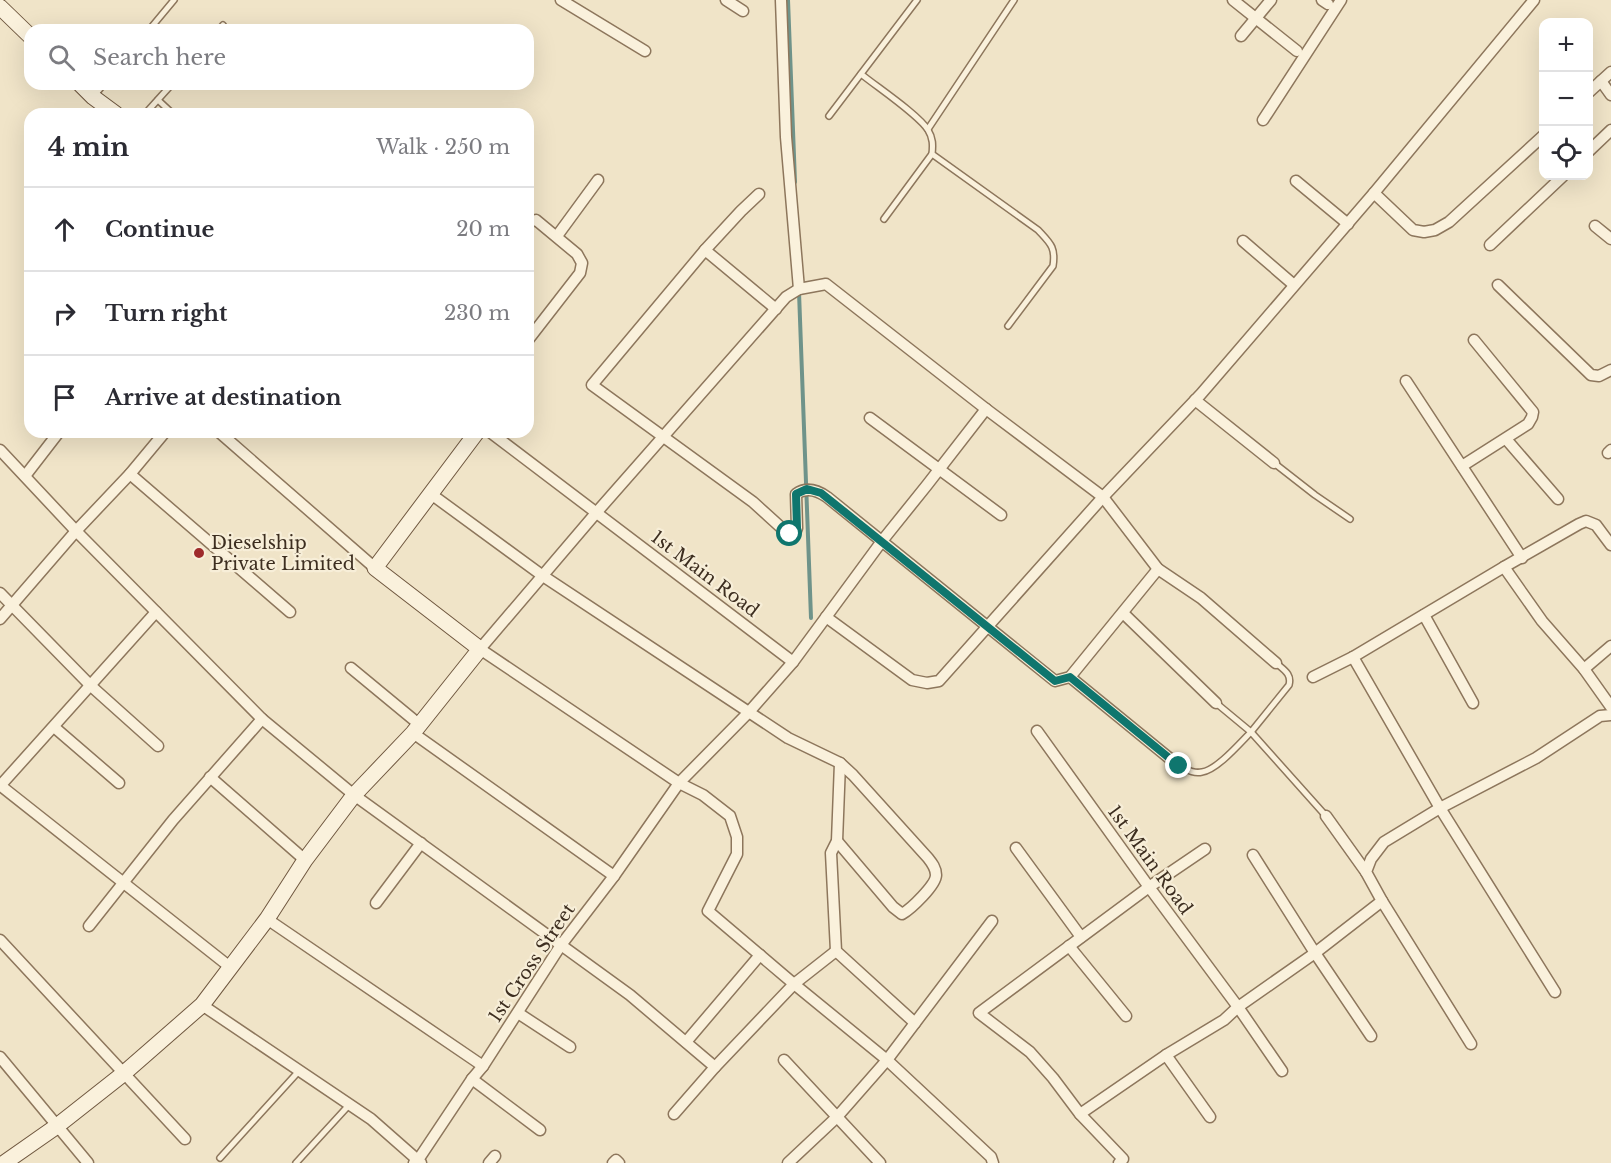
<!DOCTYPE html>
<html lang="en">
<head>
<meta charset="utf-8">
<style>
	body { margin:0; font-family:"Libre Baskerville",serif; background:#f2f2f3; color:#2b2b33 }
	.controls { position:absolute; right:18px; top:18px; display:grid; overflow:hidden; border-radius:12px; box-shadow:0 6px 24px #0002 }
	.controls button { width:54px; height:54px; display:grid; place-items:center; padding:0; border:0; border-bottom:2px solid #e1e1e2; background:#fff; color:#2b2b33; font:30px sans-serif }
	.stop { position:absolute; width:18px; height:18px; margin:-14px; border:4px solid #0f766e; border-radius:50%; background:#fff }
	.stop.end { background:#0f766e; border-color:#fff; box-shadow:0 2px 6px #0008 }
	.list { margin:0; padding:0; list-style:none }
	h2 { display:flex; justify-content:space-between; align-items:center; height:78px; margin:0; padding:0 24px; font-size:26px }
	h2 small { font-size:20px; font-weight:400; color:#7c7c81 }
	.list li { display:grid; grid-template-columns:39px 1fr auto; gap:18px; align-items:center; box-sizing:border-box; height:84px; padding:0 24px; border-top:2px solid #e1e1e2 }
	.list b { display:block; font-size:22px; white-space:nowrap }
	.list em { font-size:20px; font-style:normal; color:#7c7c81 }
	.icon { flex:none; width:33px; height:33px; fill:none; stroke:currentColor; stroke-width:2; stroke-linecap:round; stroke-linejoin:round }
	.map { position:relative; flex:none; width:1611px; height:1163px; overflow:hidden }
	.search { position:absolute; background:#fff; box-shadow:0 6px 24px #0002; left:24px; top:24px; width:510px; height:66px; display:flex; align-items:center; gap:15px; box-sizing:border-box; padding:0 21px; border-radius:18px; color:#7c7c81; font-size:22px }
	.panel { position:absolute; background:#fff; box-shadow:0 6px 24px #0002; left:24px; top:108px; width:510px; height:330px; border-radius:18px }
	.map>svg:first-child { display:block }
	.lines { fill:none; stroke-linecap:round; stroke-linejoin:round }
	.stream { stroke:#6f938a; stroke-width:4 }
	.lane-casing { stroke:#8d765c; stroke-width:8 }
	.street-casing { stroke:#8d765c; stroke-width:13 }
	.secondary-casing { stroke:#6f573f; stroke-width:17 }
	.lane { stroke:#faf1dc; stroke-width:5 }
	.street { stroke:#faf1dc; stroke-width:10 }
	.secondary { stroke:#faf1dc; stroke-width:15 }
	.route { stroke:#0f766e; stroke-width:8 }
	.poi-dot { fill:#9e2a2b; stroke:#f7eed8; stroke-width:2 }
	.labels { text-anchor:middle; stroke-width:4.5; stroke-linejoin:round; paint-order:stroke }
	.poi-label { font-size:18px; fill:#3d2e20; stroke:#f7eed8; text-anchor:start }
	.street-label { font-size:18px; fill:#3d2e20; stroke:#f7eed8 }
</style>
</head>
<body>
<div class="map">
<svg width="1611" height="1163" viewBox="0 0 1611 1163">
	<rect width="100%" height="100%" fill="#f0e4c8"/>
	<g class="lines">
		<g class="stream">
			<path d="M 788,0 L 795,182"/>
			<path d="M 799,292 L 811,618"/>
		</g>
		<defs>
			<g id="lane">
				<path d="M 149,30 L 174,0"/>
				<path d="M 219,30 L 223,25"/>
				<path d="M 861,74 C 877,87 919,115 928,130 C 933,138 933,145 932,154 L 1038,230 C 1050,243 1056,247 1053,266 L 1008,326"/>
				<path d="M 94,96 L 104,84"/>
				<path d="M 158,100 L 173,114"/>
				<path d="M 145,114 L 172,84"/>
				<path d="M 829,116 L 917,0"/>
				<path d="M 928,129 L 1014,0"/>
				<path d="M 884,219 L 932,154"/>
				<path d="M 1274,463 L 1315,495 L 1350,519"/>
				<path d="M 1216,703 L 1251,732 L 1289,685 C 1292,674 1284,670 1276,663"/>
				<path d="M 1179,766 C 1186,769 1193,774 1202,772 C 1217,770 1240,743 1251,732 L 1326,816"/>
				<path d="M 220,1158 L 299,1071"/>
				<path d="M 296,1163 L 350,1104"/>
			</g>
			<g id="street">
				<path d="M 561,0 L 645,51"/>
				<path d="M 726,0 L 743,11"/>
				<path d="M 781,0 L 786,137 L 799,289"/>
				<path d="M 1233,0 L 1297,51"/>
				<path d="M 1322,0 L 1328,4"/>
				<path d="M 1241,36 L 1271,0"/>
				<path d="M 1601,81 L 1611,95"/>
				<path d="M 1588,93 L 1611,72"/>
				<path d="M 1263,120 L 1341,0"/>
				<path d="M 1588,152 L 1611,130"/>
				<path d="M 1296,181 L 1348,224"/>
				<path d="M 1374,193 L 1413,230 L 1424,232 L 1435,230 L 1449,222 L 1544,135"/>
				<path d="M 528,222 L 536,220 L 577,254 L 582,263 L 580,273 L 528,340"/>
				<path d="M 1595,226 L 1611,239"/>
				<path d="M 557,236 L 598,180"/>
				<path d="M 1243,241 L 1294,285"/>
				<path d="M 1490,245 L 1563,176"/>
				<path d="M 705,250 L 741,211 L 759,194"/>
				<path d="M 1498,285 L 1591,375 L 1599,376 L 1611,370"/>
				<path d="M 776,309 L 705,250 L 592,385 L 753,502 L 786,532 L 790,534 L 795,533 L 797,528 L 796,494 C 806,487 817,490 827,497 L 1055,681 L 1070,677 L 1158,569"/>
				<path d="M 1406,381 L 1522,558"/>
				<path d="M 1195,400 L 1274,463"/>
				<path d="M 870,418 L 1001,515"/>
				<path d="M 219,432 L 375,568"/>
				<path d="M 490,432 L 793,662"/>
				<path d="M 1506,439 L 1558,499"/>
				<path d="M 0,450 L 76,531 L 262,719 L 354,795 L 630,995 L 715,1067"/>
				<path d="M 1608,453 L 1611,450"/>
				<path d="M 1462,466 L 1528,424 L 1532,417 L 1533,412 L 1474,340"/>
				<path d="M 130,474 L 290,612"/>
				<path d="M 25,476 L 59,432"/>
				<path d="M 431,494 L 543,576 L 788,738 L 840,763 L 853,775 L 928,858 C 932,863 936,868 936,875 C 936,885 911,909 902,914 L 893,907 L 837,841"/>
				<path d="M 1504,567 L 1579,524 L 1586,521 L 1596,525 L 1611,545"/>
				<path d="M 0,593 L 91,686 L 158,746"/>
				<path d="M 1123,613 L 1216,703"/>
				<path d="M 1424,615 L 1473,703"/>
				<path d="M 826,617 L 912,680 L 927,683 L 939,681 L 1103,497 L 1201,394 L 1374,193 L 1534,0"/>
				<path d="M 0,619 L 76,531 L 130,474 L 165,432"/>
				<path d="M 1353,657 L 1440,808 L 1555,992"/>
				<path d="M 351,668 L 420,725"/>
				<path d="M 1584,669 L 1611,646"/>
				<path d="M 1070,677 L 1179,766"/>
				<path d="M 1313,677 L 1353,657 L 1504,567 L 1542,621 L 1584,669 L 1611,707"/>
				<path d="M 54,727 L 119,783"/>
				<path d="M 1037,731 L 1149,887 L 1238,1007 L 1282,1071"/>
				<path d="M 413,733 L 614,876"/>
				<path d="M 840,763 L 837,841 L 831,853 L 836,951 L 915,1023"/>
				<path d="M 210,777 L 305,860"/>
				<path d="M 0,786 L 156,612"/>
				<path d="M 1,786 L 230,967"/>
				<path d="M 1326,816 L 1366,872"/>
				<path d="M 1016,848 L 1081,937"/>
				<path d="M 1253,855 L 1315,953 L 1371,1036"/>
				<path d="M 1382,901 L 1471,1044"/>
				<path d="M 376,903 L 421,843"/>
				<path d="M 267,919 L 483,1066"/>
				<path d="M 89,926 L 173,820 L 262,719"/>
				<path d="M 0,940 L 185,1139"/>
				<path d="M 1069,946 L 1126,1016"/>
				<path d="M 202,1005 L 371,1119 L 421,1163"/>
				<path d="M 518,1013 L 570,1047"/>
				<path d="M 686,1042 L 760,955"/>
				<path d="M 1166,1055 L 1210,1117"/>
				<path d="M 0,1057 L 88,1163"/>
				<path d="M 784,1060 L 880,1163"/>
				<path d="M 472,1079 L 540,1130"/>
				<path d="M 674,1114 L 715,1067 L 794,984 L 836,951"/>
				<path d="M 1080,1114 L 1053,1078 L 1030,1052 L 979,1013 L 1149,887 L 1205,849"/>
				<path d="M 414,1163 L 418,1160 L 472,1079 L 483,1066 L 561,945 L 614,876 L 679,783 L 749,712 L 793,662 L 882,541 L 927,485 L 986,409"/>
				<path d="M 489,1163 L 495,1156"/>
				<path d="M 613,1163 L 616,1160 L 619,1163"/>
				<path d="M 788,1163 L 837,1117 L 887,1060 L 992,921"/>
				<path d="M 993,1163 L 991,1157 L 887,1060 L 794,984 L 708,911 L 737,854 L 737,837 L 730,816 L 703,795 L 679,783 L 480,649 L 596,513 L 786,297 L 799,289 L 826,284 L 986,409 L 1103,497 L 1158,569 L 1201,598 L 1276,663"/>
				<path d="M 1119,1163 L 1123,1159 L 1080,1114 L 1166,1055 L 1224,1020 L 1238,1007 L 1315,953 L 1382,901 L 1366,872 L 1371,859 L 1384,842 L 1440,808 L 1536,758 L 1600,716 L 1611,715"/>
			</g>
			<g id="secondary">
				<path d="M 0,7 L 30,36"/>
				<path d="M 80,84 L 93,97 L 116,114"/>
				<path d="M 4,1163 L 57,1126 L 123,1074 L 202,1005 L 267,919 L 305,860 L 354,795 L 413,733 L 480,649 L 375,568 L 477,432"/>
			</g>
		</defs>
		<use href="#lane" class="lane-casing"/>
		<use href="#street" class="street-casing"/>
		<use href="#secondary" class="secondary-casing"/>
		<use href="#lane" class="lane"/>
		<use href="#street" class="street"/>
		<use href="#secondary" class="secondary"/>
	</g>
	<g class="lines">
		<path class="route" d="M 790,534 L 795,533 L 797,528 L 796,494 L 807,489 L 821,493 L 1055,681 L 1070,677 L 1179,766"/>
	</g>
	<circle class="poi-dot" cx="199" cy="553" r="6"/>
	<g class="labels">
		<g class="poi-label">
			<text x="211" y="549">Dieselship<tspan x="211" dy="21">Private Limited</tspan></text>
		</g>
		<g class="street-label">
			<text transform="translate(705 574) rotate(37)" y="6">1st Main Road</text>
			<text transform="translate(1150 860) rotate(54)" y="6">1st Main Road</text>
			<text transform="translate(532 963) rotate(-56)" y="6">1st Cross Street</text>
		</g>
	</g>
</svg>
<div class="controls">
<button>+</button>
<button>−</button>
<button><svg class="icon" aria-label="locate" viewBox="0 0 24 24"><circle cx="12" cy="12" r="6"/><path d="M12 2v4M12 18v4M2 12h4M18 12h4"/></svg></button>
</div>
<div class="stop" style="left:790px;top:534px"></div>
<div class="stop end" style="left:1179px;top:766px"></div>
<div class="search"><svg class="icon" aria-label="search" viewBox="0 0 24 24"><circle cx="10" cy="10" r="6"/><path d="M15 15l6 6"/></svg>Search here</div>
<section class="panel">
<h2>4 min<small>Walk · 250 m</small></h2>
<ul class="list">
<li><svg class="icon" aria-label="ahead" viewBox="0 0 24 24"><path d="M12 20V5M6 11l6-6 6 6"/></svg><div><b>Continue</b></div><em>20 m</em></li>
<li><svg class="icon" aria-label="right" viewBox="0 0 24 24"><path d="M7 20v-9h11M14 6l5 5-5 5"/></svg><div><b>Turn right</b></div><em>230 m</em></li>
<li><svg class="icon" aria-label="arrive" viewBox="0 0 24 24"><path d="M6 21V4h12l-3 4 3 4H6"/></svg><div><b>Arrive at destination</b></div></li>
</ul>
</section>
</div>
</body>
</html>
